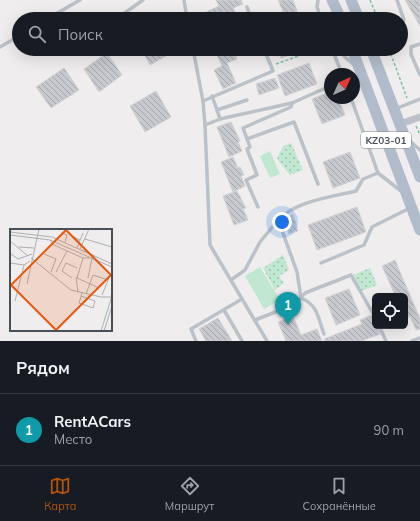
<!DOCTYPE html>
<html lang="ru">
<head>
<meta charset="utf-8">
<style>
	body { margin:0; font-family:Mulish,sans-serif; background:#242831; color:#f1f3f6 }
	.controls { position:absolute; right:12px; bottom:12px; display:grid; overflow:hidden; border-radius:6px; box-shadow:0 4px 16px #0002 }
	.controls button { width:36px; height:36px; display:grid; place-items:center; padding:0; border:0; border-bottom:1px solid #363941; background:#171b24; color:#f1f3f6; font:20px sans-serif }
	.compass { position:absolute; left:324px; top:68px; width:36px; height:36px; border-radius:50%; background:#171b24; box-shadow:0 4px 16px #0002; rotate:45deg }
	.you { position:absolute; left:282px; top:222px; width:14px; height:14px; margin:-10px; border:3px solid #fff; border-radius:50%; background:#1a73e8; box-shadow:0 0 0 6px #1a73e833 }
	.badge { display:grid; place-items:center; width:26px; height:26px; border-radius:50%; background:#b45309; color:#fff; font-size:13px; font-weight:700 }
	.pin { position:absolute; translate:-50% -33px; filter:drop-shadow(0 1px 2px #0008) }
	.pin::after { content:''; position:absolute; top:21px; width:14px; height:12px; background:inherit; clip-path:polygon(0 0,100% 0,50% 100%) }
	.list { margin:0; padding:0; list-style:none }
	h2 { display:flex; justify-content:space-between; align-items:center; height:52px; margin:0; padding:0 16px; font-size:17px }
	h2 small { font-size:13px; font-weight:400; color:#9ea1a6 }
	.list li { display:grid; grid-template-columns:26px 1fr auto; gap:12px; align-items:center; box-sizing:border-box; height:72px; padding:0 16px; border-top:1px solid #363941 }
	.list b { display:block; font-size:15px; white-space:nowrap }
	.list p { margin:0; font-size:13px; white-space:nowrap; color:#9ea1a6 }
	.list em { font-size:13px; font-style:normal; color:#9ea1a6 }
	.icon { flex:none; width:22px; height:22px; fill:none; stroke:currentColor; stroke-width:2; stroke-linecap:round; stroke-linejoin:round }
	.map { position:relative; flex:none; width:420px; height:341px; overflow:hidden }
	.search { position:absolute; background:#171b24; box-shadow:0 4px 16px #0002; left:12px; right:12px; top:12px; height:44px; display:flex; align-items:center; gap:10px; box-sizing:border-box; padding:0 14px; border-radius:22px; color:#9ea1a6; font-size:15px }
	.sheet { height:124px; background:#171b24 }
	nav { display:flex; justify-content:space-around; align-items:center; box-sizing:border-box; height:56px; border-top:1px solid #363941; background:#171b24; font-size:11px; color:#9ea1a6 }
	nav a { display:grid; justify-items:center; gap:2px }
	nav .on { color:#b45309 }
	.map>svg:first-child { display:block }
	.green { fill:#c0e8d0 }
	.park { fill:url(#park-dots) }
	.building { fill:url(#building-back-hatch); stroke:#d2d3d8 }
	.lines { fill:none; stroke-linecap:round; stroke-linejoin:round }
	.path { stroke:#7cc2a1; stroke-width:1.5; stroke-dasharray:3 2; stroke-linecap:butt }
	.service { stroke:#bac1c8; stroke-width:3.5 }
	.minor { stroke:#bac1c8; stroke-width:7 }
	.primary { stroke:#b0bcc9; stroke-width:11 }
	.labels { text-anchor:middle; stroke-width:3.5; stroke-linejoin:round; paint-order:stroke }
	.shield { fill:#fff; stroke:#7e848a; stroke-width:1 }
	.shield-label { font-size:10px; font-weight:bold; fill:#475058 }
	.inset-road { fill:none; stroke:#acaeb1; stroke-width:1 }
	.view { fill:#e8590c; fill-opacity:0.15; stroke:#e8590c; stroke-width:2 }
	.inset-edge { fill:none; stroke:#475058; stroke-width:2 }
</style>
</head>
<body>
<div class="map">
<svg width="420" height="341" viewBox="0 0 420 341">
	<defs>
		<pattern id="park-dots" width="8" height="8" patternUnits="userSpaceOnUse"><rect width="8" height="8" fill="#c0e8d0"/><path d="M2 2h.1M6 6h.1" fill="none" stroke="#9ebeac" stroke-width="1.8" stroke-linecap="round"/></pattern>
		<pattern id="building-back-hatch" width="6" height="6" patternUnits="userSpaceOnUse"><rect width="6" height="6" fill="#c7c9cf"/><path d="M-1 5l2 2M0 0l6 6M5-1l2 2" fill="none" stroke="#a3a6ab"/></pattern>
	</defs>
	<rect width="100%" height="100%" fill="#efeded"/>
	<g class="green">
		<path d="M 270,151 L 280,174 L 270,178 L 260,156 Z"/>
		<path d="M 260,267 L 280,300 L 264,309 L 245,276 Z"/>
	</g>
	<g class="park">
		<path d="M 291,143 L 303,170 L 290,175 L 277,159 L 283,146 Z"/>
		<path d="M 283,255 L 289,270 L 279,276 L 284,283 L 275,290 L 263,268 Z"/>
		<path d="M 370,268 L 377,285 L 361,291 L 353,275 Z"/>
	</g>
	<g class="building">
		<path d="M 216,0 L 241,0 L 243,4 L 233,8 L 238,19 L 209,19 L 206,12 L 219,6 Z"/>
		<path d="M 278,0 L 293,0 L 300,19 L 286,19 Z"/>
		<path d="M 405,0 L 420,0 L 420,26 Z"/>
		<path d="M 141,49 L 172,49 L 173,52 L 150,65 Z"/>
		<path d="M 214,49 L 233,49 L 237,59 L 227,63 L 236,83 L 223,89 L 214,70 L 222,66 Z"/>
		<path d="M 277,49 L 305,49 L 281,58 Z"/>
		<path d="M 107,53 L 122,75 L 99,92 L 84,69 Z"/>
		<path d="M 309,63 L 317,84 L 285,96 L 277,75 Z"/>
		<path d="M 64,68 L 79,90 L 51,108 L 36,87 Z"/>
		<path d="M 275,78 L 279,88 L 259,95 L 256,84 Z"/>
		<path d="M 156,91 L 171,117 L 145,132 L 130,106 Z"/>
		<path d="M 330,92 L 330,98 L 338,98 L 345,115 L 322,124 L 312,99 Z"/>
		<path d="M 231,122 L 240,141 L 238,142 L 242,151 L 229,157 L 217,127 Z"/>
		<path d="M 350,152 L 360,178 L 333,188 L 323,162 Z"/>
		<path d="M 233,157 L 238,168 L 240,167 L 244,175 L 241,176 L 245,186 L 233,192 L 221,162 Z"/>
		<path d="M 237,191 L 246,208 L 243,209 L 248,220 L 234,225 L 223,196 Z"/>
		<path d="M 357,207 L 366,232 L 317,250 L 308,225 Z"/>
		<path d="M 293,214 L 298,231 L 289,234 L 284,218 Z"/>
		<path d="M 395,260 L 420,319 L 420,329 L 416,330 L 410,316 L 405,319 L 405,296 L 393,296 L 395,295 L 382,266 Z"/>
		<path d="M 349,289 L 360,315 L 336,325 L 325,298 Z"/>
		<path d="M 372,315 L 380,334 L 362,341 L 325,341 L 324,339 L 362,324 L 360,320 Z"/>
		<path d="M 293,316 L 301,335 L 317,329 L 322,341 L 286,341 L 278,322 Z"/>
		<path d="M 218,318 L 232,341 L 206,341 L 199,329 Z"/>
	</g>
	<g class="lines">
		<g class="path">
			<path d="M 370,0 L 378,19"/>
			<path d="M 389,49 L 407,98"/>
			<path d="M 276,64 L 318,49"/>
			<path d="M 416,126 L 420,135"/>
		</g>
		<g class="service">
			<path d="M 184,0 L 187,19"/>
			<path d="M 318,0 L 317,7 L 321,19"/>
			<path d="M 397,0 L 404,20 L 401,24"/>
			<path d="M 247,7 L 251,19"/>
			<path d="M 47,19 L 80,0"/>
			<path d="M 116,19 L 143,0"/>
			<path d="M 332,19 L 334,11"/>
			<path d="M 420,44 L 411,47 L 411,54 L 420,75"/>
			<path d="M 0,47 L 19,36"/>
			<path d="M 193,49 L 203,101 L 205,125 L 210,245 L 267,341"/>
			<path d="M 332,49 L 342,74"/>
			<path d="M 342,49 L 344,56 L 354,65"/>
			<path d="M 67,54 L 74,49"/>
			<path d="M 212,96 L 217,110"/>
			<path d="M 351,98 L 378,173 L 401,191"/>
			<path d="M 203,101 L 273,71 L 264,49"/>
			<path d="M 395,109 L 420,99"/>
			<path d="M 220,119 L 292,103 L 330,86"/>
			<path d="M 205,125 L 220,119 L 217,110 L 247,100"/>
			<path d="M 247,139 L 294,122 L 318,184"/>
			<path d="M 409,140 L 420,150"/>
			<path d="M 258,207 L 246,180 L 257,175 L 247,149 L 250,147 L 243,128 L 291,107 L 292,103"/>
			<path d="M 321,263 L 364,245 L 372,227 L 410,208"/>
			<path d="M 231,280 L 245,270 L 260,242 L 279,219"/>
			<path d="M 224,310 L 242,341"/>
			<path d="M 255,320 L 296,304 L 305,293 L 351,275 L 375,317"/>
			<path d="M 379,326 L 386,341"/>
			<path d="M 324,334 C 318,318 318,305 301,298 L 297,272 L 279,222 C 288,202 336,196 356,191 L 363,179 L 378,173"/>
			<path d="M 196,341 L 191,329 L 242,299"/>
			<path d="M 412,341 L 420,338"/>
		</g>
		<path class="minor" d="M 400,124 L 420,117"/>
		<g class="primary">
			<path d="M 332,0 L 341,19"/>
			<path d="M 351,0 L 359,19"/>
			<path d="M 352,49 L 420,230"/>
			<path d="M 371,49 L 420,177"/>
		</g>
	</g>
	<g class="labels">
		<rect class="shield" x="361" y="132" width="50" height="16" rx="3"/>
		<g class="shield-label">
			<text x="386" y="144">KZ03-01</text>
		</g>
	</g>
	<g transform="translate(10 229)">
		<rect width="102" height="102" fill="#efeded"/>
		<path class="inset-road" d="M 0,3 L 42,8 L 102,35M 51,4 L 57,6 L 55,13M 0,6 L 40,11 L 102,38M 75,10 L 102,18M 40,11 L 44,16 L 73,29 L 80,29M 0,12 L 18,27M 70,13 L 62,7 L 70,11M 9,18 L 24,19M 67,19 L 73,4M 70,20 L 79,0M 72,21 L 85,27M 0,24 L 8,30 L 22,25M 34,25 L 46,30 L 41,43M 21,29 L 61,61 L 91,68 L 102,68M 73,29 L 67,49 L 87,58M 0,34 L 14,36M 52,42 L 56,34 L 67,39M 52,42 L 62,49M 46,43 L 57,22M 66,48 L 68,63M 78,49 L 82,29M 17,55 L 29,0M 76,65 L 83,46 L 98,51M 92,66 L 101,44M 71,67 L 85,72 L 83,79 L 69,74 L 72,64M 5,72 L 14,36 L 20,32M 91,102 L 102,67M 94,102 L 102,77"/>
		<path class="view" d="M 56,1 L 101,46 L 46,101 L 1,56 Z"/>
		<rect width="102" height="102" class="inset-edge"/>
	</g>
</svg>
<div class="controls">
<button><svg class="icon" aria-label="locate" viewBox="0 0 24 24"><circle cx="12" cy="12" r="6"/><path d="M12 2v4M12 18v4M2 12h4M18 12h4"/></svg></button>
</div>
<svg class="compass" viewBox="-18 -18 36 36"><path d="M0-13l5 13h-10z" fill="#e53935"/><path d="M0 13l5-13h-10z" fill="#9ea1a6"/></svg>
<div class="you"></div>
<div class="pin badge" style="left:288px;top:325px;background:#0f9aa8">1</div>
<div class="search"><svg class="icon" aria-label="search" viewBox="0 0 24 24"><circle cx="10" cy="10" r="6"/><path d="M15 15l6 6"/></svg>Поиск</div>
</div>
<section class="sheet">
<h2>Рядом<small></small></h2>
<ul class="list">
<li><span class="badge" style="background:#0f9aa8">1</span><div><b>RentACars</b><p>Место</p></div><em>90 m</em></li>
</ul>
</section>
<nav>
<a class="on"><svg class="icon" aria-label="map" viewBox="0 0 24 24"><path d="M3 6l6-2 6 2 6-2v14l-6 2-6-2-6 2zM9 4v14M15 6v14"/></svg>Карта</a>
<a><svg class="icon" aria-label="directions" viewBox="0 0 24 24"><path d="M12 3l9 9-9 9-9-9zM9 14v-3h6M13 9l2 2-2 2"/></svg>Маршрут</a>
<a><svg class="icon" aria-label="saved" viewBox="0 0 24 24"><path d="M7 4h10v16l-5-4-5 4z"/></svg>Сохранённые</a>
</nav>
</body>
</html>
